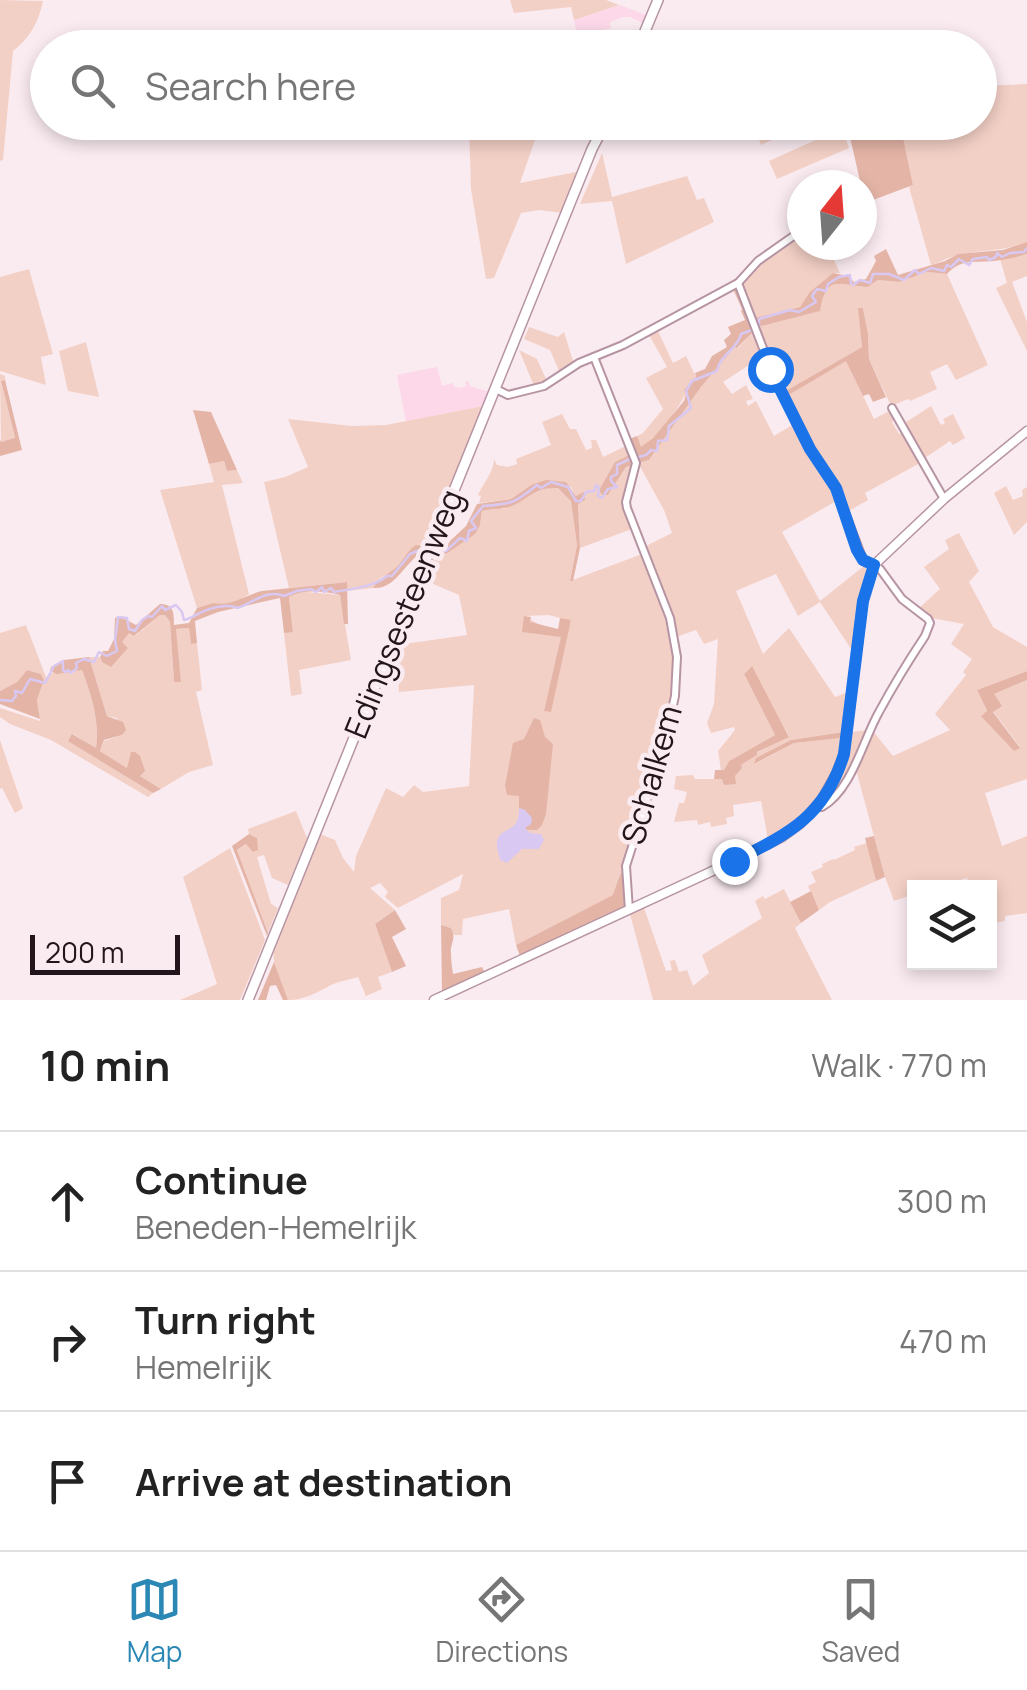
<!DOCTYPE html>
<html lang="en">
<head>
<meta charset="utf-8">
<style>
	body { margin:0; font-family:Manrope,sans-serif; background:#f2f2f2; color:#222 }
	.controls { position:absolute; right:30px; bottom:30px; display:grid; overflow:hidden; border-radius:0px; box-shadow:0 5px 15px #0003 }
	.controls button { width:90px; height:90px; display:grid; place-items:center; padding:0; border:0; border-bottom:2px solid #e0e0e0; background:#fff; color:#222; font:50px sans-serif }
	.compass { position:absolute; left:787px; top:170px; width:90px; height:90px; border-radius:50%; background:#fff; box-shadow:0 5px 15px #0003; rotate:17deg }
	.scale { position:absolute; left:30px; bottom:25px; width:150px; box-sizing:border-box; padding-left:10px; border:5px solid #22151b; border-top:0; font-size:28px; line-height:35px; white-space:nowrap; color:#22151b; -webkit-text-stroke:8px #faebf1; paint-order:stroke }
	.stop { position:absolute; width:30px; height:30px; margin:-22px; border:8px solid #1a73e8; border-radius:50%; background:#fff }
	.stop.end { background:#1a73e8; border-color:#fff; box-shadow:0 2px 10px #0008 }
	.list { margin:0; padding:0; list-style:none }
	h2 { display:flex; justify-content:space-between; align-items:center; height:130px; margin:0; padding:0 40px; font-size:42px }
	h2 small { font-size:32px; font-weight:400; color:#767676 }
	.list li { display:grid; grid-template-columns:65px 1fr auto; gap:30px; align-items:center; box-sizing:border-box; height:140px; padding:0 40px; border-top:2px solid #e0e0e0 }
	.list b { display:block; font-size:38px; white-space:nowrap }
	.list p { margin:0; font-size:32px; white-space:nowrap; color:#767676 }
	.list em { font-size:32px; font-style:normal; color:#767676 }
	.icon { flex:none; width:55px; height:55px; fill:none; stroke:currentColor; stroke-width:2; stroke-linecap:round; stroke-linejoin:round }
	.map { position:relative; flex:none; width:1027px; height:1000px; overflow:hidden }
	.search { position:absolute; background:#fff; box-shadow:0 5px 15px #0003; left:30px; right:30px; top:30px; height:110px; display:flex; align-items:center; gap:25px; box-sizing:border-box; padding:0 35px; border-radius:55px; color:#767676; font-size:38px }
	.sheet { height:550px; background:#fff }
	nav { display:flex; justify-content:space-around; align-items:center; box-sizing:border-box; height:140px; border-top:2px solid #e0e0e0; background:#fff; font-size:28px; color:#767676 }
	nav a { display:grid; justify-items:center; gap:5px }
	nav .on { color:#2b87b4 }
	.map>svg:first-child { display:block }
	.built { fill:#fcd8e8 }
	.green { fill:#f3d0c6; fill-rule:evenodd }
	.forest { fill:#e4b5a7 }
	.water { fill:#d9c8f1 }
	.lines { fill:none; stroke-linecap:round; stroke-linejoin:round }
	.stream { stroke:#d9c8f1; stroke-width:2.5 }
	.minor-casing { stroke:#b794a3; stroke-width:10 }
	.tertiary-casing { stroke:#b794a3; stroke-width:11 }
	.secondary-casing { stroke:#b794a3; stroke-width:12 }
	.minor { stroke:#fff; stroke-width:6 }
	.tertiary { stroke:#fff; stroke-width:8 }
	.secondary { stroke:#fff; stroke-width:9 }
	.route { stroke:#1a73e8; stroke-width:12 }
	.labels { text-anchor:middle; stroke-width:9; stroke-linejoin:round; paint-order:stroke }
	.street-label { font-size:32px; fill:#22151b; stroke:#faebf1 }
</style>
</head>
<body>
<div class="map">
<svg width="1027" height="1000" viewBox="0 0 1027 1000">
	<rect width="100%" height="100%" fill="#faebf1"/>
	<g class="built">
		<path d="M 620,5 L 646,15 L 643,23 L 630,17 L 623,17 L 610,22 L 611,28 L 578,38 L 574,20 Z"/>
		<path d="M 437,367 L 442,386 L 453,383 L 454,387 L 461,388 L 466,386 L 465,382 L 468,381 L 470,386 L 490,392 L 484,406 L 406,422 L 397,375 Z"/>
	</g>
	<g class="green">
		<path d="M 0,0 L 43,1 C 39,21 30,38 13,51 L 3,160 L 0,161 Z"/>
		<path d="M 510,0 L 606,0 L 619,5 L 574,20 L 571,7 L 514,13 Z"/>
		<path d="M 1027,84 L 1027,242 C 1005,251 984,250 962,254 C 952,255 941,262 931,265 L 909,187 L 913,185 L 901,128 L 853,136 L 855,122 L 980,122 L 980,86 Z"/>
		<path d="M 469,123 L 529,123 L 527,130 L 537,134 L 520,183 L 576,172 L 578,174 L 562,213 L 539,210 L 521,213 L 494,278 L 486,279 L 471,189 Z"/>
		<path d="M 753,123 L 753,122 L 809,123 L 761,145 Z"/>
		<path d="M 842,128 L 849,148 L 777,179 L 769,161 Z"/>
		<path d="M 602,153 L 612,197 L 687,176 L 697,200 L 704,198 L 714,222 L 626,264 L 612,201 L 580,204 Z"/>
		<path d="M 802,232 L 802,245 L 827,245 L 840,273 L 833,273 L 811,292 L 800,307 L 754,318 L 742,282 L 756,265 Z"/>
		<path d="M 1027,254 L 1027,276 L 1012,282 L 1027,322 L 1027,351 L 996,288 L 1007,283 L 1000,259 Z"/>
		<path d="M 29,269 L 53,354 L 41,357 L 46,385 L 0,371 L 0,277 Z"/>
		<path d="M 927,272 L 947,274 L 988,365 L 956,380 L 947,364 L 930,372 L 937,389 L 910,401 L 908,399 L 891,406 L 869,359 L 868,334 L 863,308 L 859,308 L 862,347 L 784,392 L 758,327 L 819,311 C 827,274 838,285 868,287 L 878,280 L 899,282 Z"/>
		<path d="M 529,327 L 558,337 L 564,332 L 574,364 L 560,373 L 550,350 L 524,339 Z"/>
		<path d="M 657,329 L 673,363 L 686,356 L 696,377 C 680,403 667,430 640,448 L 637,436 L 643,433 L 663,409 L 646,378 L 667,367 L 648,333 Z"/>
		<path d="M 753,332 L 763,356 L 723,382 L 732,394 L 746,385 L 753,399 L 746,401 L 748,406 L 756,401 L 774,436 L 794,424 L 838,500 L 782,532 L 820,601 L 864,566 L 868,572 L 862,588 L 853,652 L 820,602 L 798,616 L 776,574 L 736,591 L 763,654 L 789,628 L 835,697 L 848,692 L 843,732 L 791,740 L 755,764 L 794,743 L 842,738 C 834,785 808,817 768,840 L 761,801 L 733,805 L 734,816 L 726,818 L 727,824 L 711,827 L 710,822 L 698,825 L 697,820 L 674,822 L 679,803 L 684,803 L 687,792 L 674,789 L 676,776 L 693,775 L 695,779 L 722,779 L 735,776 L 741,765 L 757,755 L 756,753 L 789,736 L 751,667 L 744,674 L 775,735 L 729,761 L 724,770 L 721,770 L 718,751 L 735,730 L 734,727 L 711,733 L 707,723 L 714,704 L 718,639 L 704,644 L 696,630 L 676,637 L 644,547 L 672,533 L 664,510 L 638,463 L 649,460 L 701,387 L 736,346 L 738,348 Z"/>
		<path d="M 86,342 L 99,397 L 68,391 L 59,351 Z"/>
		<path d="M 519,350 L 537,359 L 547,381 L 534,386 Z"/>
		<path d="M 846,360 L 874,419 L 891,410 L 895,419 L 892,422 L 899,434 L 903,433 L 920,463 L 865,493 L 868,500 L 847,512 C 829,472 805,436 787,396 Z"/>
		<path d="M 0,374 L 5,376 L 5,380 L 1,381 L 15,439 L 1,442 Z"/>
		<path d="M 484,406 L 429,542 L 423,546 L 421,545 L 392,572 L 380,578 L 373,588 L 347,591 L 346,582 L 289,588 L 264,482 L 285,477 L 308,467 L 288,419 L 352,426 L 386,425 Z"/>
		<path d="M 931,406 L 941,425 L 945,423 L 943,419 L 953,414 L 965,438 L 953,445 L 950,441 L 922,460 L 903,424 Z"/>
		<path d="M 562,414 L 570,429 L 576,429 L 586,450 L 592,448 L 591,440 L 596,440 L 603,457 L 628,445 L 631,454 L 615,462 L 599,490 L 608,495 L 626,467 L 633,465 C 626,495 618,498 632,529 L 580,548 L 578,503 L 583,493 L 576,496 L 571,487 L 531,485 L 511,499 L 479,503 L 481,496 L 478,495 C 483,483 494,472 494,459 L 497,465 L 508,467 L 517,464 L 516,459 L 551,445 L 542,422 Z"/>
		<path d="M 224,461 L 227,471 L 237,470 L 243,483 L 222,485 L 249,594 C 239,601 225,607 213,603 L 197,608 L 160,490 L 214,482 L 209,464 Z"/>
		<path d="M 1006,486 L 1013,500 L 1023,496 L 1022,490 L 1027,487 L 1027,522 L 1014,535 L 994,493 Z"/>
		<path d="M 549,488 L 558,488 L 571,500 L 577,545 L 570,581 L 642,554 C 650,575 662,597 668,619 C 684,670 667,729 651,778 C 640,809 626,842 624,875 L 619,875 L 614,895 L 516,945 L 509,909 L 463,919 L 462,935 L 454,935 L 451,928 L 441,925 L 441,898 L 459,890 L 463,874 L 398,908 L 385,897 L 388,892 L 380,883 L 370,888 L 395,910 L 375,924 L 392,972 L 378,977 L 382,989 L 366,996 L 358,977 C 349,980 339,981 331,985 C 318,992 305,1000 288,1000 L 274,962 L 273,949 L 320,834 L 335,840 L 343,858 L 354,872 L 356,856 L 386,788 L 403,797 L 414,785 L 423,792 L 469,786 L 474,685 L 399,692 L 397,670 L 388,668 L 397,645 L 467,635 L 459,595 L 424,580 L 436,551 L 446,554 L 480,525 L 482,511 L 490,508 L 504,509 L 530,493 ZM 549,615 L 571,621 L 544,711 L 562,637 L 524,616 Z"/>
		<path d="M 959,533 L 979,571 L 969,582 L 993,627 L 1027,647 L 1027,671 L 977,690 L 987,712 L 982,715 L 1020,747 L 993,711 L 994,694 L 1027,680 L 1027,779 L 985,793 L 1002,846 L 1027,836 L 1027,913 L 1005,916 L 1005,921 L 990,924 L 990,888 L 970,887 L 967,878 L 937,887 L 914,888 L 914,894 L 894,901 L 885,877 L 855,766 L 872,730 L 893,756 L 950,730 L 935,714 L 966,675 L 963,672 L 972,659 L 951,644 L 964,624 L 931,618 L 918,609 L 940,589 L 924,567 L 949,549 L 945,540 Z"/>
		<path d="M 307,592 L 340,595 L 351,660 L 299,670 L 302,694 L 291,696 L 284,633 L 293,631 L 289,597 L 294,593 Z"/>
		<path d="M 160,615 L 165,615 L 170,622 L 174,682 L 181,681 L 175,629 L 189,628 L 191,643 L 197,643 L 202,690 L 196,692 L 213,765 L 189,772 L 161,789 L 100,751 L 104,741 L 122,735 L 117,718 L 107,716 L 89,657 L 100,657 L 102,662 L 128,648 L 121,642 L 129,633 L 135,636 Z"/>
		<path d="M 26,625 L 46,677 L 54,672 L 82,669 C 91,695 100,722 96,749 L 73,734 L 69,741 L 153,793 L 148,797 L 51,740 L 10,724 L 0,717 L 0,708 L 40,721 L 40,719 L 37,700 L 44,680 L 41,674 L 27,670 L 17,682 L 0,691 L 0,633 Z"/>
		<path d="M 867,730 L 837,791 L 824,804 L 847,754 L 851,732 Z"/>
		<path d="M 0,740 L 23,808 L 15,813 L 2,788 L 0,789 Z"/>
		<path d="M 296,811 L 307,838 L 288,885 L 272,878 L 264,855 L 257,857 L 271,904 L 278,908 L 268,933 L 237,850 L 257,838 L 249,834 L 248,829 Z"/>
		<path d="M 867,843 L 876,881 L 830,902 L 819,910 L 808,886 L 816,882 L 811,872 L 823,867 L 822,864 L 833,859 L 834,860 L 855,850 L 854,847 Z"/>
		<path d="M 230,848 L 265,940 L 240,1000 L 180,1000 L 217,984 L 183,877 Z"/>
		<path d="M 784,889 L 801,923 L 795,928 L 832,1000 L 653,1000 L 630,914 L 644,908 L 666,971 L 672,970 L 670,961 L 675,960 L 679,972 L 687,970 L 693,986 L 709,973 L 702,955 L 762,918 L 755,901 L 763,896 L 765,899 Z"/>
	</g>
	<g class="forest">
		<path d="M 901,128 L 913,185 L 865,203 L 850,137 Z"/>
		<path d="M 1027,242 L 1027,254 C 1017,257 1004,260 994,261 C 974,263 962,258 947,274 L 927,272 L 899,282 L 878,280 L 868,287 C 838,285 826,274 820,311 L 758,327 L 754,318 L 800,307 L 810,292 L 833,273 L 848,276 L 854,282 L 866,279 L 876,261 L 874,256 L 886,249 L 898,275 L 945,261 L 958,254 L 1003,250 Z"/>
		<path d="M 733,289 L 737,289 L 753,332 L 737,348 L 735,347 L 701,387 L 649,460 L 638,463 L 629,439 L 637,436 L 641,447 L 653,438 L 684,401 L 686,394 L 684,390 L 696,377 L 695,373 L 705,369 L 712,356 L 727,347 L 724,340 L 731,334 L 728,327 L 745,320 L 741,311 L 742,309 Z"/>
		<path d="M 858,308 L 863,308 L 868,334 L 869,359 L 886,397 L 873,402 L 869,394 L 863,396 L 846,361 L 787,396 L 784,392 L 862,347 Z"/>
		<path d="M 5,380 L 22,450 L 0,456 L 0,439 L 1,442 L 15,438 L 1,381 Z"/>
		<path d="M 193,410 L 211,412 L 237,470 L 227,471 L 224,461 L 209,464 Z"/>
		<path d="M 631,454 L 633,465 L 626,467 L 608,495 L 602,495 L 599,490 L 615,462 Z"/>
		<path d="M 546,480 L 566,482 L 576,496 L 584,492 L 585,500 L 578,504 L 580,548 L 573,581 L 570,581 L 577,545 L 571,501 L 558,488 C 532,487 529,500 509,507 C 500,510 491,508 482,511 L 480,525 L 475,534 L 446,554 L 442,552 L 451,540 L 466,526 L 477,504 L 511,499 L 531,485 Z"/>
		<path d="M 416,545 L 423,546 L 423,552 C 404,562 396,590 373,588 C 379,578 384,577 393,570 C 403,563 405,552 416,545 Z"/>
		<path d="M 347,582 L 348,624 L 344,624 L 340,595 C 325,591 302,589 289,597 L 293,632 L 284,633 L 280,598 L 218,612 L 195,621 L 197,643 L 191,644 L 189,628 L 176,629 L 181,682 L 174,682 L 170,622 L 165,615 L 160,615 L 134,636 L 129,633 L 122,642 L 128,648 L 111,667 L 102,662 L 100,657 L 103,651 L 108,651 L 114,639 L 115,618 L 119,616 L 136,625 L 160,604 C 174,604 174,613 174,625 L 189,623 L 197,608 L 213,603 C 231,607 245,595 262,591 Z"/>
		<path d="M 524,616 L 531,617 L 530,622 L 558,629 L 560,618 L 571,620 L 551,712 L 544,711 L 561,637 L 522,632 Z"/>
		<path d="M 89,657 L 107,716 L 123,722 L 126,730 L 122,735 L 104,740 L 100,751 L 127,768 L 131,752 L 135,752 L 140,756 L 145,771 L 140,776 L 161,789 L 153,793 L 68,741 L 72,734 L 96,748 C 100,722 91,694 82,670 L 57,674 L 50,671 L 51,667 L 64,660 Z"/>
		<path d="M 752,666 L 789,737 L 757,752 L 757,755 L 741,765 L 742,768 L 735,776 L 736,784 L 724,785 L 722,779 L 714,779 L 715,770 L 724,770 L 729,761 L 775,735 L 744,674 Z"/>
		<path d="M 27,670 L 41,674 L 44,680 L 37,700 L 40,719 L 0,704 L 0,691 L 17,682 Z"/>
		<path d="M 1027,671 L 1027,680 L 994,694 L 1002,706 L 993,712 L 1020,748 L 1014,751 L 981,716 L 987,711 L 977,690 Z"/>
		<path d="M 534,718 L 540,720 L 545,737 L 553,744 L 546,814 L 542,825 L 537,830 L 527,830 L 524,827 L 531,824 L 525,810 L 519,808 L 519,796 L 507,795 L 505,786 L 513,743 L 524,739 Z"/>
		<path d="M 843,732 L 842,738 L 794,743 L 754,764 L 756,758 L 791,740 Z"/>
		<path d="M 249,834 L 257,838 L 258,850 L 253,852 L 246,844 L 237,850 L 268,933 L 267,936 L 232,846 Z"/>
		<path d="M 874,836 L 885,877 L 876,881 L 865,838 Z"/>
		<path d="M 620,874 L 624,875 L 626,908 L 520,956 L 516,945 L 613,895 Z"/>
		<path d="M 811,891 L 819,910 L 801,923 L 790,902 Z"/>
		<path d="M 395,910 L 406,929 L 392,937 L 406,966 L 392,972 L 375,924 Z"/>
		<path d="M 441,925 L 451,928 C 457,939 450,943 451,953 C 451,960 452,967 453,974 L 482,967 L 485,973 L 442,992 Z"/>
		<path d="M 274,962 L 288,1000 L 283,1000 L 276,985 L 270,986 L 266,1000 L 258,1000 Z"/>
	</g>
	<path class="water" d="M 519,808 L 525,810 L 532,818 L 531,824 L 525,828 L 530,833 L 541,834 L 544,840 L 539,849 L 522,849 L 507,863 L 500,860 C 499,854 496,848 497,842 C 499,826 520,835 519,808 Z"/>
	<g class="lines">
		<g class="stream">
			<path d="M 759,328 L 759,319 L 790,310 L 799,312 L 816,302 L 812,296 L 817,289 L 826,291 L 828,284 L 839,277 L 850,275 L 851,284 L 853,285 L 860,280 L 870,283 L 873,274 L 889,274 L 904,280 L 915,270 L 919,274 L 931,268 L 944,271 L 947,265 L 951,267 L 959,259 L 969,265 L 973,259 L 987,257 L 989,260 L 996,257 L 997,253 L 1002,257 L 1010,253 L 1024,252 L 1027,248"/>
			<path d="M 638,457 L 646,455 L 651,450 L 657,451 L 658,441 L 667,440 L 669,426 L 691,408 L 686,391 L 692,381 L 717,371 C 720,354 737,350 741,334 L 752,330"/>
			<path d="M 436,549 L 446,551 L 460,538 L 467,541 L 469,531 L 476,528 L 471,521 L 483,506 C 512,504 515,503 537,485 L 541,488 L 551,482 L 568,487 L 576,501 L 581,501 L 586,492 L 594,491 L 596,485 L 599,488 L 598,496 L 602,498 L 608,489 L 617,487 L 611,481 L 611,477 L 617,474 L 617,465 L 630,459"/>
			<path d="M 0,700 L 12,701 L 16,696 L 15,691 L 22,693 L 30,679 L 45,683 L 54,666 L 63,661 L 63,670 L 65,672 L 68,670 L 71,673 L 77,668 L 76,663 L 84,659 L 94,662 L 99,652 L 107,656 L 117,651 L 115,640 L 118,617 L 127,618 L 129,629 L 135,631 L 142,620 L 148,616 L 152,617 L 162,606 L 165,610 L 176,605 L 182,612 L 184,620 C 189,619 193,616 198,614 C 209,608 227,603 238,608 C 254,602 267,589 284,596 L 297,591 L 311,589 L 316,592 L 322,587 L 324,592 L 331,588 L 334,592 C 351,589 374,587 387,576 L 392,576 L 410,554 L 427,547"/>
		</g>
		<defs>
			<g id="minor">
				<path d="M 738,283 L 771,369 L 810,449 L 837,491 L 863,560 L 880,569 L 902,599 L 928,619 L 930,623 L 925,636 C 909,660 893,686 879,712 C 863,740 852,790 822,807 L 817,806"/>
				<path d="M 594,357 L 636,463 L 626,502 L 627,508 L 670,618 L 677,657 L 675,696 L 664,746 L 626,866 L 629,910"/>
				<path d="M 496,389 L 508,395 L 544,386 L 579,363 L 623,345 L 738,283 L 758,261 L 802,230"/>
				<path d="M 892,408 L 944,499"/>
			</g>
			<path id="tertiary" d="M 434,1000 L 734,861 L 782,837 L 801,823 L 822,799 L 836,774 L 844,754 L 863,601 L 874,565 L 944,499 L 1027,431"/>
			<g id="secondary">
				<path d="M 638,48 L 658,0"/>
				<path d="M 248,1000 L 592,149 L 606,122"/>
			</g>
		</defs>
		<use href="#minor" class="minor-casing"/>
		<use href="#tertiary" class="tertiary-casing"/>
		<use href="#secondary" class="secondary-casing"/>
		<use href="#minor" class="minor"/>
		<use href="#tertiary" class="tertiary"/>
		<use href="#secondary" class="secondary"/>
	</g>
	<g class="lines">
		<path class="route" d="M 734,861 C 788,834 825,817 844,754 L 863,601 L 874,565 L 863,560 L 857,550 L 836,488 L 810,449 L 770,369"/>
	</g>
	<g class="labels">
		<g class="street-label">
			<text transform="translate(404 614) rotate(-68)" y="11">Edingsesteenweg</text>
			<text transform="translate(652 775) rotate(-74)" y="11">Schalkem</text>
		</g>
	</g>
</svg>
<div class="controls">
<button><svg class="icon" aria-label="layers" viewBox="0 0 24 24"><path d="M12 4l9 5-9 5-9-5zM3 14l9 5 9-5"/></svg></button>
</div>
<svg class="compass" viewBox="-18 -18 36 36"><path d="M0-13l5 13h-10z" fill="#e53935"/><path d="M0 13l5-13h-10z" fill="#767676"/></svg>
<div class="scale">200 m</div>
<div class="stop" style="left:770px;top:369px"></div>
<div class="stop end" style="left:734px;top:861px"></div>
<div class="search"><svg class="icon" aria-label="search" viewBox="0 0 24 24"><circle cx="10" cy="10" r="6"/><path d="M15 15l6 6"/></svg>Search here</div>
</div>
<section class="sheet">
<h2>10 min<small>Walk · 770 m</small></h2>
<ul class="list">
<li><svg class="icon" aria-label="ahead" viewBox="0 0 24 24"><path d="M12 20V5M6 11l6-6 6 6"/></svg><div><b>Continue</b><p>Beneden-Hemelrijk</p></div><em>300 m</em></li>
<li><svg class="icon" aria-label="right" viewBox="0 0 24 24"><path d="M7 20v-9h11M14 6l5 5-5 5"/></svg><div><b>Turn right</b><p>Hemelrijk</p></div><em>470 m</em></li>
<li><svg class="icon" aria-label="arrive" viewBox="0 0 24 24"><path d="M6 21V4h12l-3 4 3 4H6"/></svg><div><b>Arrive at destination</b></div></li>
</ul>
</section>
<nav>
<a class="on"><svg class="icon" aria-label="map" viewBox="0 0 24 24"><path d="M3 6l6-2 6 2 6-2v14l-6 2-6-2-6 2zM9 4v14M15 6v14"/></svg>Map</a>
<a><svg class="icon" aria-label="directions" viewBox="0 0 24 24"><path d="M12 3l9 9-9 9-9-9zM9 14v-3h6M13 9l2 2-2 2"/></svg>Directions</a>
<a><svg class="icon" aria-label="saved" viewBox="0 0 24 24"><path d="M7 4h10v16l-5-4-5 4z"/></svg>Saved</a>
</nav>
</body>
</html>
